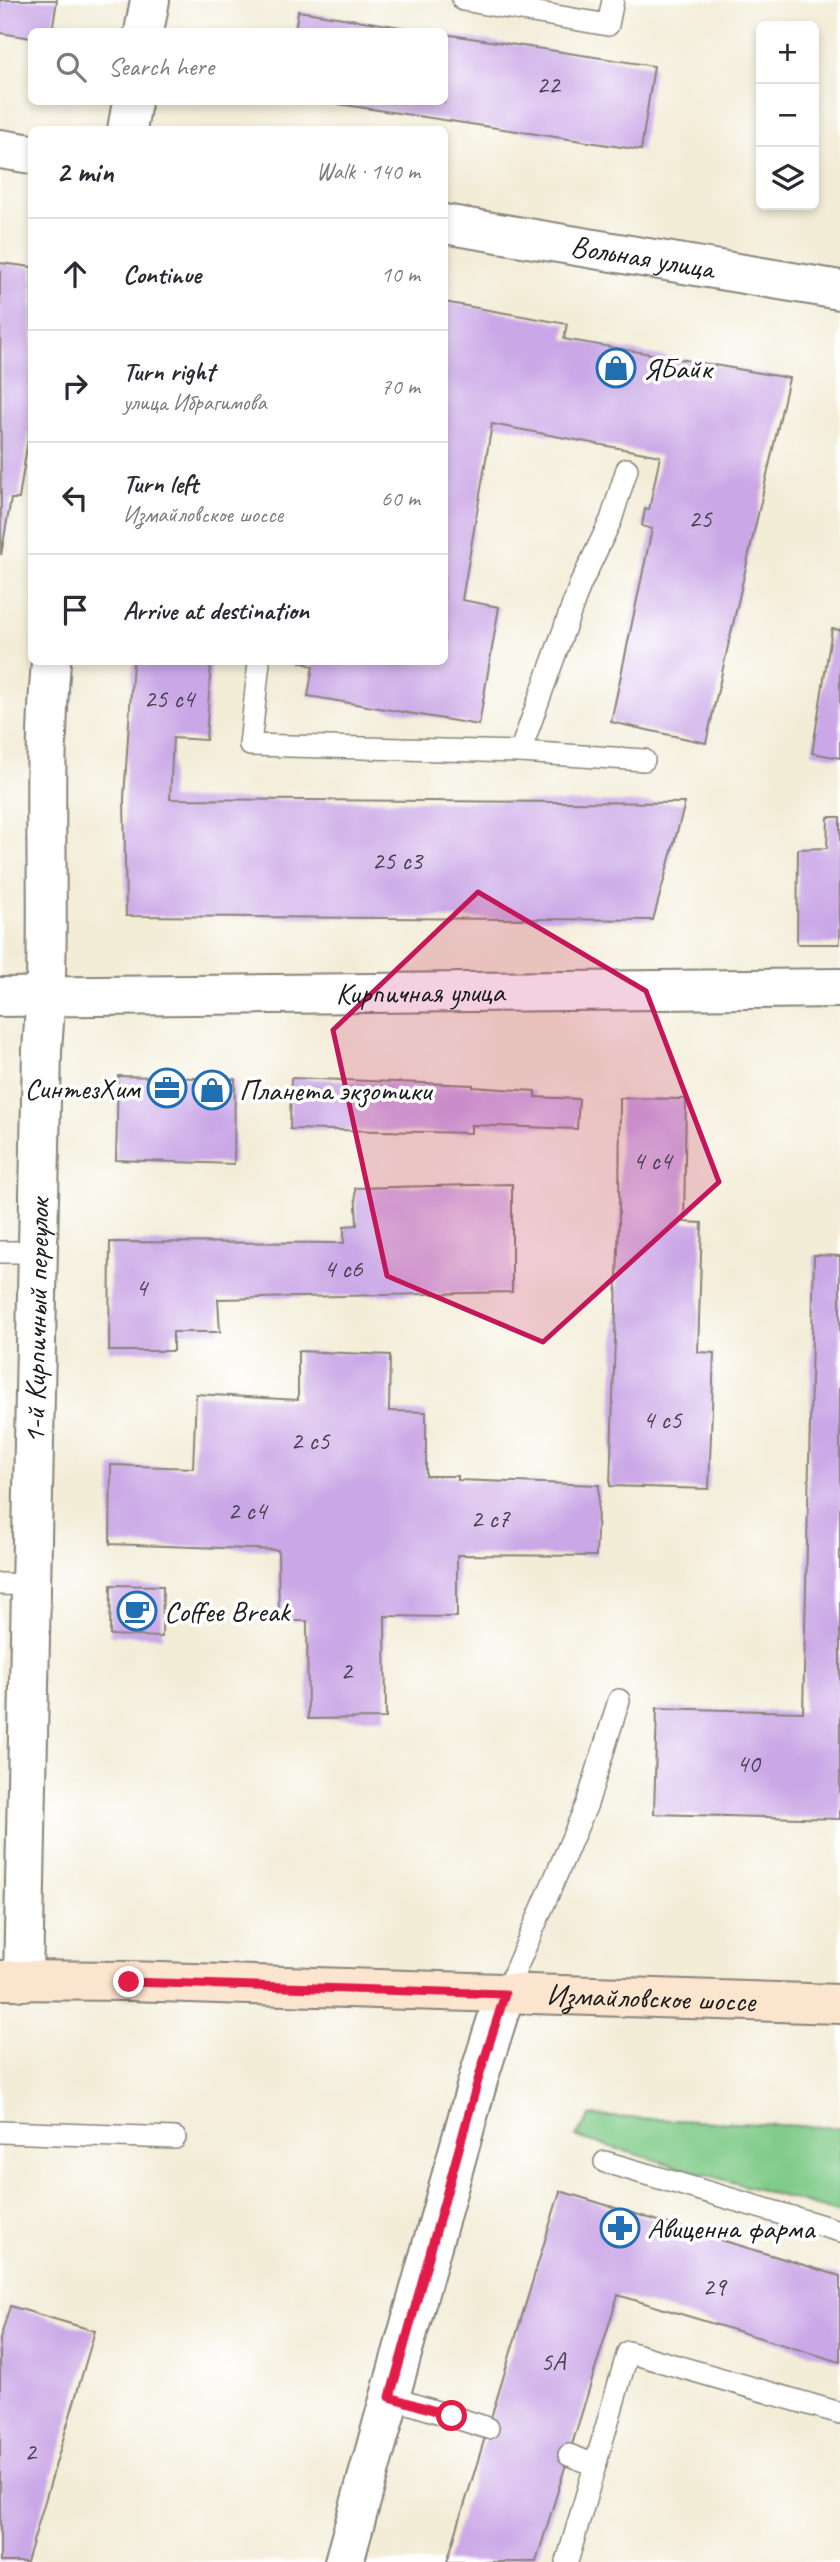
<!DOCTYPE html>
<html lang="en">
<head>
<meta charset="utf-8">
<style>
	body { margin:0; font-family:Caveat,sans-serif; background:#f2f2f3; color:#2b2b33 }
	.controls { position:absolute; right:21px; top:21px; display:grid; overflow:hidden; border-radius:10px; box-shadow:0 4px 10px #0003 }
	.controls button { width:63px; height:63px; display:grid; place-items:center; padding:0; border:0; border-bottom:2px solid #e1e1e2; background:#fff; color:#2b2b33; font:35px sans-serif }
	.stop { position:absolute; width:21px; height:21px; margin:-16px; border:5px solid #e11d48; border-radius:50%; background:#fff }
	.stop.end { background:#e11d48; border-color:#fff; box-shadow:0 2px 7px #0008 }
	.list { margin:0; padding:0; list-style:none }
	h2 { display:flex; justify-content:space-between; align-items:center; height:91px; margin:0; padding:0 28px; font-size:30px }
	h2 small { font-size:23px; font-weight:400; color:#7c7c81 }
	.list li { display:grid; grid-template-columns:46px 1fr auto; gap:21px; align-items:center; box-sizing:border-box; height:112px; padding:0 28px; border-top:2px solid #e1e1e2 }
	.list b { display:block; font-size:26px; white-space:nowrap }
	.list p { margin:0; font-size:23px; white-space:nowrap; color:#7c7c81 }
	.list em { font-size:23px; font-style:normal; color:#7c7c81 }
	.icon { flex:none; width:38px; height:38px; fill:none; stroke:currentColor; stroke-width:2; stroke-linecap:round; stroke-linejoin:round }
	.map { position:relative; flex:none; width:840px; height:2562px; overflow:hidden }
	.search { position:absolute; background:#fff; box-shadow:0 4px 10px #0003; left:28px; top:28px; width:420px; height:77px; display:flex; align-items:center; gap:18px; box-sizing:border-box; padding:0 24px; border-radius:10px; color:#7c7c81; font-size:26px }
	.panel { position:absolute; background:#fff; box-shadow:0 4px 10px #0003; left:28px; top:126px; width:420px; height:539px; border-radius:10px }
	.map>svg:first-child { display:block }
	.green { fill:#7fcb88; stroke:#4e7452; stroke-width:2 }
	.building { fill:#caa7e6 }
	.lines { fill:none; stroke-linecap:round; stroke-linejoin:round }
	.service-casing { stroke:#88847a; stroke-width:24 }
	.minor-casing { stroke:#88847a; stroke-width:42 }
	.secondary-casing { stroke:#88847a; stroke-width:42 }
	.service { stroke:#fff; stroke-width:21 }
	.minor { stroke:#fff; stroke-width:38 }
	.secondary { stroke:#fce5cf; stroke-width:38 }
	.route { stroke:#e11d48; stroke-width:9 }
	.marked { fill:#c2185b; fill-opacity:0.2; stroke:#c2185b; stroke-width:5; stroke-linejoin:round }
	.labels { text-anchor:middle; stroke-width:7; stroke-linejoin:round; paint-order:stroke }
	.number-label { font-size:26px; fill:#483f4e }
	.street-label { font-size:30px; fill:#1c1c1c; stroke:#fff }
	.poi-label { font-size:30px; fill:#1c1c1c; stroke:#fff; text-anchor:start }
</style>
</head>
<body>
<div class="map">
<svg width="840" height="2562" viewBox="0 0 840 2562">
	<rect width="100%" height="100%" fill="#fff"/>
	<filter id="ink" filterUnits="userSpaceOnUse"><feTurbulence type="fractalNoise" baseFrequency=".0143" numOctaves="2"/><feDisplacementMap in="SourceGraphic" scale="14" xChannelSelector="R" yChannelSelector="G"/><feConvolveMatrix kernelMatrix="1 2 1 2 8 2 1 2 1" color-interpolation-filters="sRGB"/></filter>
	<filter id="wash" filterUnits="userSpaceOnUse"><feTurbulence type="fractalNoise" baseFrequency=".00686" numOctaves="4" result="noise"/><feDisplacementMap in="SourceGraphic" scale="28" xChannelSelector="R" yChannelSelector="G"/><feGaussianBlur stdDeviation="1.57" result="paint"/><feColorMatrix in="noise" values="0 0 0 0 0 0 0 0 0 0 0 0 0 0 0 0 0 1.4 0 .05"/><feComposite in="paint" operator="in"/></filter>
	<g filter="url(#wash)">
		<rect width="100%" height="100%" fill="#f3edd8"/>
		<path class="green" d="M 590,2116 L 840,2128 L 840,2213 L 576,2137 Z"/>
		<g id="blocks">
			<g class="building">
				<path d="M 0,0 L 57,0 L 52,32 L 32,32 L 32,38 L 0,33 Z"/>
				<path d="M 298,11 L 421,30 L 421,32 L 295,32 Z"/>
				<path d="M 444,34 L 654,66 L 641,150 L 332,103 L 444,102 Z"/>
				<path d="M 0,263 L 32,267 L 32,413 L 19,499 L 11,499 L 1,555 Z"/>
				<path d="M 444,302 L 567,324 L 564,339 L 789,378 L 706,743 L 611,722 L 652,529 L 642,526 L 645,509 L 649,510 L 660,456 L 492,424 L 462,600 L 499,607 L 479,725 L 308,696 L 313,666 L 299,662 L 444,662 Z"/>
				<path d="M 832,629 L 840,630 L 840,758 L 812,753 Z"/>
				<path d="M 133,662 L 211,662 L 206,740 L 173,738 L 170,799 L 685,803 L 653,920 L 126,916 L 124,798 Z"/>
				<path d="M 828,817 L 840,817 L 840,944 L 797,944 L 798,849 L 827,848 Z"/>
				<path d="M 118,1076 L 235,1079 L 234,1164 L 116,1160 Z"/>
				<path d="M 291,1078 L 473,1085 L 473,1087 L 535,1091 L 535,1097 L 579,1099 L 577,1129 L 471,1125 L 471,1133 L 290,1129 Z"/>
				<path d="M 620,1098 L 686,1099 L 684,1222 L 702,1223 L 698,1352 L 714,1353 L 709,1489 L 610,1486 L 619,1220 Z"/>
				<path d="M 512,1184 L 512,1292 L 218,1299 L 220,1332 L 173,1332 L 173,1351 L 109,1351 L 110,1242 L 344,1243 L 344,1226 L 357,1225 L 355,1188 Z"/>
				<path d="M 814,1255 L 840,1256 L 840,1819 L 654,1814 L 657,1708 L 803,1712 Z"/>
				<path d="M 298,1351 L 390,1355 L 389,1411 L 426,1412 L 426,1476 L 458,1476 L 458,1480 L 599,1485 L 596,1556 L 457,1555 L 457,1617 L 385,1616 L 386,1718 L 308,1719 L 307,1621 L 279,1621 L 278,1550 L 110,1544 L 111,1465 L 193,1468 L 196,1394 L 298,1400 Z"/>
				<path d="M 111,1585 L 163,1586 L 162,1637 L 110,1635 Z"/>
				<path d="M 560,2191 L 840,2276 L 840,2362 L 618,2295 L 536,2562 L 447,2562 Z"/>
				<path d="M 10,2306 L 95,2331 L 27,2562 L 0,2562 L 0,2339 Z"/>
			</g>
		</g>
	</g>
	<g filter="url(#ink)">
		<use href="#blocks" fill-opacity="0" stroke="#88847a" stroke-width="2"/>
		<g class="lines">
			<defs>
				<g id="service">
					<path d="M 463,0 L 608,25 L 613,0"/>
					<path d="M 259,662 L 250,745 L 520,752 L 580,585 L 611,520 L 627,469"/>
					<path d="M 520,752 L 644,760"/>
					<path d="M 0,1252 L 38,1252"/>
					<path d="M 0,1584 L 33,1585"/>
					<path d="M 505,1994 L 587,1804 L 619,1700"/>
					<path d="M 0,2132 L 175,2138"/>
					<path d="M 605,2162 L 840,2231"/>
					<path d="M 390,2397 L 488,2428"/>
					<path d="M 569,2455 L 595,2465"/>
					<path d="M 567,2562 L 628,2352 L 840,2413"/>
				</g>
				<g id="minor">
					<path d="M 144,32 L 150,0"/>
					<path d="M 127,130 L 132,102"/>
					<path d="M 0,149 L 32,154"/>
					<path id="s1" d="M 444,224 L 840,290"/>
					<path id="s2" d="M 0,997 L 840,988"/>
					<path id="s3" d="M 23,1981 L 42,1050 C 53,920 40,790 51,662"/>
					<path d="M 344,2562 L 480,2073 L 505,1994"/>
				</g>
				<g id="secondary">
					<path id="s4" d="M 0,1980 L 129,1981 L 840,2004"/>
				</g>
			</defs>
			<use href="#service" class="service-casing"/>
			<use href="#minor" class="minor-casing"/>
			<use href="#secondary" class="secondary-casing"/>
			<use href="#service" class="service"/>
			<use href="#minor" class="minor"/>
			<use href="#secondary" class="secondary"/>
		</g>
	</g>
	<g class="lines" filter="url(#ink)">
		<path class="route" d="M 129,1982 L 505,1994 L 480,2073 L 390,2397 L 452,2416"/>
	</g>
	<path class="marked" d="M 478,892 L 646,991 L 719,1182 L 543,1342 L 387,1276 L 333,1030 Z"/>
	<defs>
		<symbol id="shop-ring" viewBox="-11 -11 22 22"><circle r="9.5" fill="#fff" stroke="#1f6fb2" stroke-width="1.5"/><path d="M-5-2.5h2.3a2.7 3.5 0 0 1 5.4 0H5L5.5 6h-11ZM-1.5-2.5h3a1.5 2.3 0 0 0-3 0Z" fill="#1f6fb2"/></symbol>
		<symbol id="office-ring" viewBox="-11 -11 22 22"><circle r="9.5" fill="#fff" stroke="#1f6fb2" stroke-width="1.5"/><path d="M-6-3h4V-5.5h4V-3h4V5H-6ZM-1-4.5V-3h2v-1.5ZM-6 0V1H6V0Z" fill="#1f6fb2"/></symbol>
		<symbol id="cafe-ring" viewBox="-11 -11 22 22"><circle r="9.5" fill="#fff" stroke="#1f6fb2" stroke-width="1.5"/><path d="M-5.5-4.5H6V0H3Q3 3.5 0 3.5H-2.5Q-5.5 3.5-5.5 0ZM3-3.2v2h1.7v-2ZM-6 4.5H4V6H-6Z" fill="#1f6fb2"/></symbol>
		<symbol id="pharmacy-ring" viewBox="-11 -11 22 22"><circle r="9.5" fill="#fff" stroke="#1f6fb2" stroke-width="1.5"/><path d="M-2-6h4v4h4v4h-4v4h-4v-4h-4v-4h4Z" fill="#1f6fb2"/></symbol>
	</defs>
	<g fill-rule="evenodd">
		<use href="#shop-ring" x="594" y="346" width="44" height="44"/>
		<use href="#office-ring" x="145" y="1066" width="44" height="44"/>
		<use href="#shop-ring" x="190" y="1068" width="44" height="44"/>
		<use href="#cafe-ring" x="115" y="1589" width="44" height="44"/>
		<use href="#pharmacy-ring" x="598" y="2206" width="44" height="44"/>
	</g>
	<g class="labels">
		<g class="number-label">
			<text x="548" y="93">22</text>
			<text x="700" y="527">25</text>
			<text x="169" y="707">25 с4</text>
			<text x="397" y="869">25 с3</text>
			<text x="652" y="1169">4 с4</text>
			<text x="343" y="1277">4 с6</text>
			<text x="141" y="1296">4</text>
			<text x="662" y="1428">4 с5</text>
			<text x="310" y="1449">2 с5</text>
			<text x="247" y="1519">2 с4</text>
			<text x="490" y="1527">2 с7</text>
			<text x="346" y="1679">2</text>
			<text x="748" y="1772">40</text>
			<text x="714" y="2295">29</text>
			<text x="553" y="2370">5А</text>
			<text x="30" y="2460">2</text>
		</g>
		<g class="street-label">
			<text dy="10" stroke="none"><textPath href="#s1" startOffset="201">Вольная улица</textPath></text>
			<text dy="10" stroke="none"><textPath href="#s2" startOffset="420">Кирпичная улица</textPath></text>
			<text dy="10" stroke="none"><textPath href="#s3" startOffset="660">1-й Кирпичный переулок</textPath></text>
			<text dy="10" stroke="none"><textPath href="#s4" startOffset="651">Измайловское шоссе</textPath></text>
		</g>
		<g class="poi-label">
			<text x="643" y="378">ЯБайк</text>
			<text x="140" y="1098" text-anchor="end">СинтезХим</text>
			<text x="239" y="1100">Планета экзотики</text>
			<text x="164" y="1621">Coffee Break</text>
			<text x="647" y="2238">Авиценна фарма</text>
		</g>
	</g>
</svg>
<div class="controls">
<button>+</button>
<button>−</button>
<button><svg class="icon" aria-label="layers" viewBox="0 0 24 24"><path d="M12 4l9 5-9 5-9-5zM3 14l9 5 9-5"/></svg></button>
</div>
<div class="stop" style="left:452px;top:2416px"></div>
<div class="stop end" style="left:129px;top:1982px"></div>
<div class="search"><svg class="icon" aria-label="search" viewBox="0 0 24 24"><circle cx="10" cy="10" r="6"/><path d="M15 15l6 6"/></svg>Search here</div>
<section class="panel">
<h2>2 min<small>Walk · 140 m</small></h2>
<ul class="list">
<li><svg class="icon" aria-label="ahead" viewBox="0 0 24 24"><path d="M12 20V5M6 11l6-6 6 6"/></svg><div><b>Continue</b></div><em>10 m</em></li>
<li><svg class="icon" aria-label="right" viewBox="0 0 24 24"><path d="M7 20v-9h11M14 6l5 5-5 5"/></svg><div><b>Turn right</b><p>улица Ибрагимова</p></div><em>70 m</em></li>
<li><svg class="icon" aria-label="left" viewBox="0 0 24 24"><path d="M17 20v-9H6M10 6l-5 5 5 5"/></svg><div><b>Turn left</b><p>Измайловское шоссе</p></div><em>60 m</em></li>
<li><svg class="icon" aria-label="arrive" viewBox="0 0 24 24"><path d="M6 21V4h12l-3 4 3 4H6"/></svg><div><b>Arrive at destination</b></div></li>
</ul>
</section>
</div>
</body>
</html>
